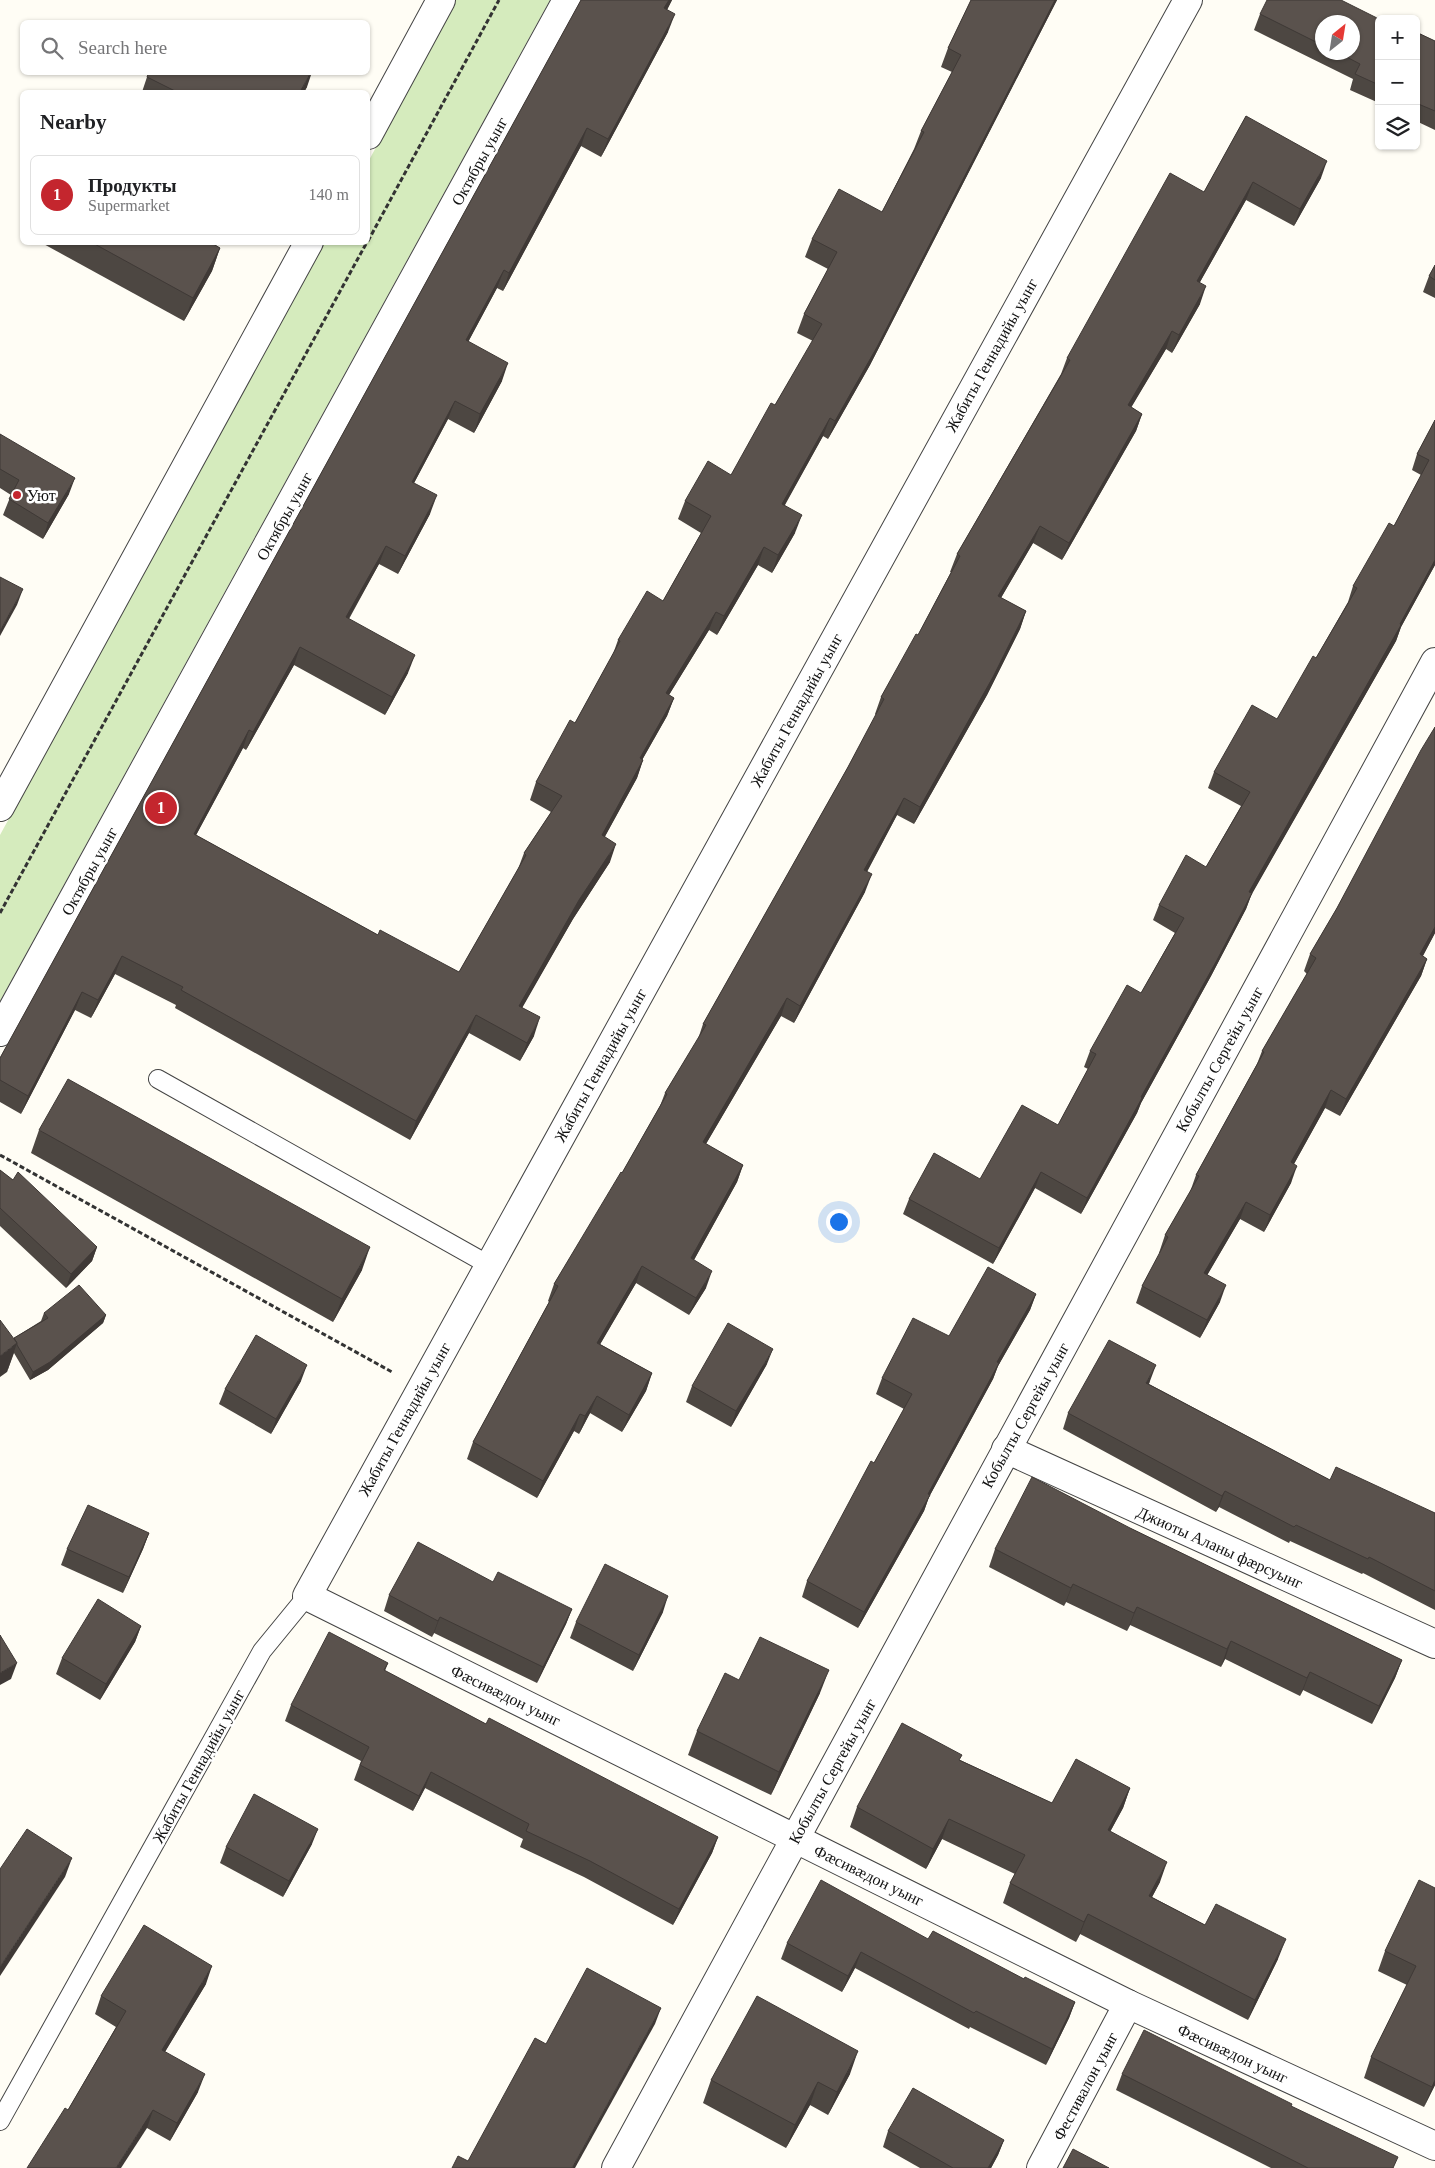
<!DOCTYPE html>
<html lang="en">
<head>
<meta charset="utf-8">
<style>
	body { margin:0; font-family:Georgia,serif; background:#f6f6f6; color:#202124 }
	.controls { position:absolute; right:15px; top:15px; display:grid; overflow:hidden; border-radius:8px; box-shadow:0 1px 4px #0004 }
	.controls button { width:45px; height:45px; display:grid; place-items:center; padding:0; border:0; border-bottom:1px solid #e0e0e0; background:#fff; color:#202124; font:25px sans-serif }
	.compass { position:absolute; left:1315px; top:15px; width:45px; height:45px; border-radius:50%; background:#fff; box-shadow:0 1px 4px #0004; rotate:30deg }
	.you { position:absolute; left:838px; top:1221px; width:18px; height:18px; margin:-12px; border:4px solid #fff; border-radius:50%; background:#1a73e8; box-shadow:0 0 0 8px #1a73e833 }
	.badge { display:grid; place-items:center; width:32px; height:32px; border-radius:50%; background:#c4262e; color:#fff; font-size:16px; font-weight:700 }
	.pin { position:absolute; translate:-50% -50%; border:2px solid #fff; box-shadow:0 1px 5px #0006 }
	.list { margin:0; padding:0; list-style:none }
	h2 { display:flex; justify-content:space-between; align-items:center; height:65px; margin:0; padding:0 20px; font-size:21px }
	h2 small { font-size:16px; font-weight:400; color:#757577 }
	.list li { display:grid; grid-template-columns:32px 1fr auto; gap:15px; align-items:center; box-sizing:border-box; height:80px; margin:0 10px 10px; padding:0 10px; border:1px solid #e0e0e0; border-radius:8px }
	.list b { display:block; font-size:19px; white-space:nowrap }
	.list p { margin:0; font-size:16px; white-space:nowrap; color:#757577 }
	.list em { font-size:16px; font-style:normal; color:#757577 }
	.icon { flex:none; width:28px; height:28px; fill:none; stroke:currentColor; stroke-width:2; stroke-linecap:round; stroke-linejoin:round }
	.map { position:relative; flex:none; width:1435px; height:2168px; overflow:hidden }
	.search { position:absolute; background:#fff; box-shadow:0 1px 4px #0004; left:20px; top:20px; width:350px; height:55px; display:flex; align-items:center; gap:12px; box-sizing:border-box; padding:0 18px; border-radius:8px; color:#757577; font-size:19px }
	.panel { position:absolute; background:#fff; box-shadow:0 1px 4px #0004; left:20px; top:90px; width:350px; height:155px; border-radius:8px }
	.map>svg:first-child { display:block }
	.green { fill:#d5ebbd }
	.lines { fill:none; stroke-linecap:round; stroke-linejoin:round }
	.service-casing { stroke:#444; stroke-width:20 }
	.minor-casing { stroke:#444; stroke-width:30 }
	.tertiary-casing { stroke:#444; stroke-width:30 }
	.path { stroke:#333; stroke-width:3; stroke-dasharray:5 2.5; stroke-linecap:butt }
	.service { stroke:#fff; stroke-width:18 }
	.minor { stroke:#fff; stroke-width:28 }
	.tertiary { stroke:#fff; stroke-width:28 }
	.wall { fill:#4d4742; fill-rule:evenodd }
	.shaded-wall { fill:#3f3936 }
	.building { fill:#5a524d; stroke:#3f3936 }
	.poi-dot { fill:#c4262e; stroke:#fff; stroke-width:2 }
	.labels { text-anchor:middle; stroke-width:5; stroke-linejoin:round; paint-order:stroke }
	.street-label { font-size:16px; fill:#111; stroke:#fff }
	.poi-label { font-size:16px; fill:#111; stroke:#fff; text-anchor:start }
</style>
</head>
<body>
<div class="map">
<svg width="1435" height="2168" viewBox="0 0 1435 2168">
	<rect width="100%" height="100%" fill="#fffdf5"/>
	<path class="green" d="M 456,0 L 550,0 L 0,1001 L 0,835 L 324,243 L 368,242 L 368,162 Z"/>
	<g class="lines">
		<defs>
			<g id="service">
				<path d="M 158,1079 L 489,1265"/>
				<path d="M 0,2121 L 262,1651 L 307,1596"/>
			</g>
			<g id="minor">
				<path d="M 1188,0 L 307,1596 L 1128,2004 L 1435,2146"/>
				<path d="M 1006,1449 L 1435,1644"/>
				<path d="M 616,2168 L 1435,662"/>
				<path d="M 1041,2168 L 1128,2004"/>
			</g>
			<g id="tertiary">
				<path d="M 368,135 L 441,0"/>
				<path d="M 0,807 L 309,242"/>
				<path d="M 0,1032 L 567,0"/>
			</g>
		</defs>
		<use href="#service" class="service-casing"/>
		<use href="#minor" class="minor-casing"/>
		<use href="#tertiary" class="tertiary-casing"/>
		<g class="path">
			<path d="M 368,241 L 499,0"/>
			<path d="M 0,913 L 367,242"/>
			<path d="M 0,1155 L 392,1372"/>
		</g>
		<use href="#service" class="service"/>
		<use href="#minor" class="minor"/>
		<use href="#tertiary" class="tertiary"/>
	</g>
	<g class="wall">
		<path d="M 581,0 L 672,0 L 667,10 L 668,32 L 601,157 L 581,146 L 503,291 L 497,288 L 468,342 L 502,381 L 474,433 L 448,419 L 414,483 L 430,514 L 398,574 L 379,564 L 349,619 L 408,673 L 385,715 L 294,665 L 246,750 L 243,748 L 196,835 L 378,935 L 459,972 L 518,869 L 524,853 L 551,812 L 530,800 L 536,782 L 575,723 L 613,654 L 618,640 L 663,601 L 701,533 L 678,519 L 685,501 L 731,475 L 775,405 L 813,341 L 797,333 L 804,314 L 828,269 L 805,257 L 812,239 L 882,212 L 914,149 L 921,131 L 952,72 L 941,67 L 948,48 L 971,0 L 1057,0 L 870,365 L 828,439 L 823,436 L 785,505 L 795,533 L 772,573 L 758,565 L 717,635 L 709,630 L 669,695 L 674,698 L 667,716 L 642,760 L 643,760 L 637,778 L 605,836 L 610,862 L 573,919 L 522,1007 L 534,1036 L 520,1061 L 469,1033 L 410,1140 L 175,1008 L 176,1005 L 115,974 L 91,1018 L 75,1010 L 21,1114 L 0,1102 L 0,1058 Z"/>
		<path d="M 1260,14 L 1379,19 L 1379,103 L 1350,90 L 1353,79 L 1254,30 ZM 1322,22 L 1352,52 L 1322,52 Z"/>
		<path d="M 1416,32 L 1435,41 L 1435,130 L 1416,121 Z"/>
		<path d="M 147,77 L 307,87 L 304,92 L 142,92 Z"/>
		<path d="M 1246,116 L 1321,178 L 1294,226 L 1246,200 L 1200,282 L 1200,304 L 1172,353 L 1166,349 L 1131,407 L 1142,414 L 1136,431 L 1062,560 L 1033,543 L 1001,598 L 1026,611 L 1020,629 L 987,695 L 914,824 L 897,815 L 867,872 L 865,892 L 794,1023 L 781,1016 L 706,1144 L 743,1165 L 737,1182 L 694,1260 L 706,1288 L 689,1315 L 636,1283 L 600,1344 L 652,1373 L 646,1391 L 622,1432 L 590,1413 L 579,1434 L 574,1431 L 537,1498 L 467,1459 L 473,1442 L 549,1302 L 548,1301 L 554,1284 L 622,1173 L 660,1106 L 665,1093 L 698,1039 L 703,1024 L 848,767 L 876,715 L 875,714 L 881,697 L 918,635 L 951,572 L 950,572 L 957,554 L 1061,374 L 1067,358 L 1204,192 Z"/>
		<path d="M 40,242 L 210,242 L 220,248 L 212,271 L 184,321 Z"/>
		<path d="M 1435,265 L 1435,298 L 1423,292 L 1429,276 Z"/>
		<path d="M 1435,420 L 1435,565 L 1401,627 L 1396,641 L 1252,893 L 1246,909 L 1211,976 L 1141,1103 L 1137,1113 L 1081,1214 L 1035,1188 L 993,1264 L 903,1214 L 909,1199 L 980,1179 L 1058,1125 L 1088,1069 L 1084,1067 L 1090,1051 L 1141,993 L 1175,933 L 1153,920 L 1159,905 L 1206,867 L 1241,806 L 1208,788 L 1214,772 L 1277,719 L 1316,658 L 1348,602 L 1353,586 L 1394,526 L 1421,475 L 1412,470 L 1417,454 Z"/>
		<path d="M 0,434 L 69,494 L 43,539 L 3,515 L 11,495 L 0,488 Z"/>
		<path d="M 1435,727 L 1435,933 L 1423,956 L 1427,959 L 1421,976 L 1340,1116 L 1325,1108 L 1294,1164 L 1291,1183 L 1264,1232 L 1240,1219 L 1207,1275 L 1220,1302 L 1200,1338 L 1136,1303 L 1142,1286 L 1160,1253 L 1159,1253 L 1165,1235 L 1190,1192 L 1196,1175 L 1257,1064 L 1262,1051 L 1307,974 L 1304,971 L 1310,954 L 1337,908 Z"/>
		<path d="M 39,1130 L 362,1270 L 333,1322 L 31,1153 Z"/>
		<path d="M 0,1170 L 97,1247 L 92,1261 L 66,1288 L 0,1226 Z"/>
		<path d="M 1036,1294 L 1030,1310 L 998,1366 L 993,1379 L 929,1497 L 924,1511 L 858,1628 L 802,1597 L 807,1581 L 874,1463 L 904,1409 L 876,1394 L 882,1378 L 949,1336 Z"/>
		<path d="M 44,1313 L 106,1315 L 103,1323 L 48,1370 L 30,1380 L 14,1353 L 7,1372 L 14,1338 L 41,1321 Z"/>
		<path d="M 767,1364 L 731,1427 L 686,1402 L 692,1386 Z"/>
		<path d="M 301,1381 L 271,1434 L 219,1404 L 225,1389 Z"/>
		<path d="M 1150,1381 L 1149,1384 L 1330,1480 L 1435,1513 L 1435,1610 L 1363,1573 L 1362,1574 L 1290,1541 L 1289,1543 L 1219,1507 L 1216,1512 L 1063,1429 L 1068,1413 Z"/>
		<path d="M 1130,1528 L 1402,1660 L 1395,1678 L 1372,1724 L 1303,1690 L 1300,1696 L 1225,1659 L 1221,1667 L 1130,1625 L 1127,1631 L 1066,1602 L 1064,1606 L 989,1567 L 995,1549 Z"/>
		<path d="M 149,1533 L 143,1549 L 123,1593 L 61,1565 L 67,1549 Z"/>
		<path d="M 493,1582 L 572,1609 L 566,1624 L 537,1683 L 434,1633 L 432,1637 L 384,1611 L 389,1595 Z"/>
		<path d="M 663,1612 L 633,1671 L 570,1638 L 576,1622 Z"/>
		<path d="M 141,1626 L 135,1642 L 100,1700 L 56,1674 L 62,1658 Z"/>
		<path d="M 388,1663 L 385,1671 L 486,1724 L 718,1837 L 712,1853 L 673,1925 L 584,1877 L 520,1847 L 523,1839 L 425,1788 L 413,1811 L 354,1780 L 361,1761 L 285,1721 L 291,1705 Z"/>
		<path d="M 739,1680 L 820,1693 L 771,1795 L 688,1755 L 697,1731 Z"/>
		<path d="M 960,1760 L 1052,1803 L 1130,1788 L 1123,1808 L 1110,1832 L 1160,1882 L 1152,1897 L 1205,1925 L 1278,1959 L 1248,2020 L 1080,1934 L 1076,1942 L 1003,1903 L 1010,1883 L 1015,1874 L 942,1839 L 926,1869 L 850,1827 L 857,1807 Z"/>
		<path d="M 312,1844 L 283,1897 L 220,1863 L 226,1847 Z"/>
		<path d="M 1435,1888 L 1435,2085 L 1424,2107 L 1364,2078 L 1371,2057 L 1407,1985 L 1378,1971 L 1385,1951 Z"/>
		<path d="M 928,1939 L 1024,1979 L 1075,2002 L 1069,2018 L 1046,2065 L 970,2027 L 969,2029 L 855,1968 L 842,1992 L 781,1959 L 787,1943 Z"/>
		<path d="M 206,1984 L 165,2052 L 198,2092 L 170,2141 L 147,2128 L 68,2110 L 116,2027 L 95,2014 L 101,1996 Z"/>
		<path d="M 850,2074 L 828,2115 L 810,2105 L 786,2148 L 703,2103 L 711,2080 Z"/>
		<path d="M 1122,2074 L 1291,2106 L 1394,2168 L 1271,2168 L 1116,2090 Z"/>
		<path d="M 888,2131 L 1004,2140 L 998,2155 L 991,2168 L 920,2168 L 883,2147 Z"/>
	</g>
	<g class="shaded-wall">
		<path d="M 669,0 L 672,0 L 658,27 L 664,8 Z"/>
		<path d="M 1055,0 L 1057,0 L 870,365 L 828,439 L 835,421 Z"/>
		<path d="M 675,14 L 668,32 L 601,157 L 608,139 Z"/>
		<path d="M 311,72 L 312,72 L 307,87 L 304,92 L 300,92 Z"/>
		<path d="M 587,128 L 581,146 L 503,291 L 509,273 Z"/>
		<path d="M 1327,161 L 1321,178 L 1294,226 L 1300,209 Z"/>
		<path d="M 1253,182 L 1246,200 L 1191,298 L 1197,281 Z"/>
		<path d="M 220,248 L 212,271 L 184,321 L 193,298 Z"/>
		<path d="M 504,270 L 497,288 L 459,359 L 466,340 Z"/>
		<path d="M 1206,286 L 1200,304 L 1172,353 L 1179,335 Z"/>
		<path d="M 1172,331 L 1166,349 L 1122,423 L 1128,405 Z"/>
		<path d="M 508,363 L 502,381 L 474,433 L 480,414 Z"/>
		<path d="M 455,401 L 448,419 L 405,500 L 412,482 Z"/>
		<path d="M 1142,414 L 1136,431 L 1062,560 L 1069,543 Z"/>
		<path d="M 830,418 L 823,436 L 775,522 L 782,504 Z"/>
		<path d="M 75,478 L 69,494 L 43,539 L 48,523 Z"/>
		<path d="M 437,495 L 430,514 L 398,574 L 405,556 Z"/>
		<path d="M 802,515 L 795,533 L 772,573 L 778,555 Z"/>
		<path d="M 1040,526 L 1033,543 L 992,613 L 998,596 Z"/>
		<path d="M 386,546 L 379,564 L 339,635 L 346,617 Z"/>
		<path d="M 764,547 L 758,565 L 717,635 L 724,616 Z"/>
		<path d="M 1435,560 L 1435,565 L 1401,627 L 1396,641 L 1244,908 L 1249,892 Z"/>
		<path d="M 23,589 L 17,605 L 0,636 L 0,631 Z"/>
		<path d="M 1026,611 L 1020,629 L 987,695 L 914,824 L 920,807 Z"/>
		<path d="M 716,612 L 709,630 L 659,711 L 666,693 Z"/>
		<path d="M 300,647 L 294,665 L 246,750 L 253,732 Z"/>
		<path d="M 415,655 L 408,673 L 385,715 L 392,697 Z"/>
		<path d="M 674,698 L 667,716 L 633,776 L 640,758 Z"/>
		<path d="M 249,730 L 243,748 L 187,852 L 194,834 Z"/>
		<path d="M 643,760 L 637,778 L 596,853 L 602,835 Z"/>
		<path d="M 904,798 L 897,815 L 858,888 L 864,870 Z"/>
		<path d="M 616,844 L 610,862 L 573,919 L 513,1024 L 519,1006 L 579,900 Z"/>
		<path d="M 872,874 L 865,892 L 794,1023 L 800,1006 Z"/>
		<path d="M 1252,893 L 1246,909 L 1211,976 L 1141,1103 L 1137,1113 L 1081,1214 L 1087,1198 L 1141,1097 Z"/>
		<path d="M 1435,927 L 1435,933 L 1414,972 L 1420,954 Z"/>
		<path d="M 122,956 L 115,974 L 91,1018 L 98,1000 Z"/>
		<path d="M 1427,959 L 1421,976 L 1340,1116 L 1346,1099 Z"/>
		<path d="M 82,992 L 75,1010 L 21,1114 L 28,1096 Z"/>
		<path d="M 787,998 L 781,1016 L 697,1159 L 703,1142 Z"/>
		<path d="M 476,1015 L 469,1033 L 410,1140 L 416,1121 Z"/>
		<path d="M 540,1017 L 534,1036 L 520,1061 L 527,1043 Z"/>
		<path d="M 1331,1090 L 1325,1108 L 1285,1180 L 1291,1162 Z"/>
		<path d="M 743,1165 L 737,1182 L 685,1276 L 691,1258 Z"/>
		<path d="M 1297,1166 L 1291,1183 L 1264,1232 L 1270,1215 Z"/>
		<path d="M 1041,1172 L 1035,1188 L 993,1264 L 999,1248 Z"/>
		<path d="M 1246,1202 L 1240,1219 L 1198,1291 L 1204,1273 Z"/>
		<path d="M 97,1247 L 92,1261 L 66,1288 L 71,1274 Z"/>
		<path d="M 370,1247 L 362,1270 L 333,1322 L 342,1299 Z"/>
		<path d="M 642,1266 L 636,1283 L 591,1360 L 597,1343 Z"/>
		<path d="M 712,1271 L 706,1288 L 689,1315 L 696,1298 Z"/>
		<path d="M 1226,1285 L 1220,1302 L 1200,1338 L 1207,1320 Z"/>
		<path d="M 1036,1294 L 1030,1310 L 998,1366 L 993,1379 L 929,1497 L 924,1511 L 858,1628 L 864,1612 L 928,1494 L 997,1362 Z"/>
		<path d="M 106,1315 L 103,1323 L 48,1370 L 30,1380 L 33,1372 Z"/>
		<path d="M 17,1343 L 7,1372 L 0,1377 L 0,1356 Z"/>
		<path d="M 773,1349 L 767,1364 L 731,1427 L 736,1411 Z"/>
		<path d="M 307,1365 L 301,1381 L 271,1434 L 276,1419 Z"/>
		<path d="M 1156,1365 L 1150,1381 L 1141,1399 L 1146,1383 Z"/>
		<path d="M 652,1373 L 646,1391 L 622,1432 L 629,1415 Z"/>
		<path d="M 597,1396 L 590,1413 L 579,1434 L 585,1416 Z"/>
		<path d="M 580,1414 L 574,1431 L 537,1498 L 543,1481 Z"/>
		<path d="M 1225,1491 L 1219,1507 L 1216,1512 L 1222,1496 Z"/>
		<path d="M 149,1533 L 143,1549 L 123,1593 L 129,1577 Z"/>
		<path d="M 1073,1584 L 1066,1602 L 1064,1606 L 1071,1588 Z"/>
		<path d="M 668,1596 L 663,1612 L 633,1671 L 639,1655 Z"/>
		<path d="M 1137,1607 L 1130,1625 L 1127,1631 L 1134,1613 Z"/>
		<path d="M 572,1609 L 566,1624 L 537,1683 L 543,1667 Z"/>
		<path d="M 440,1617 L 434,1633 L 432,1637 L 438,1621 Z"/>
		<path d="M 141,1626 L 135,1642 L 100,1700 L 106,1684 Z"/>
		<path d="M 1231,1641 L 1225,1659 L 1221,1667 L 1227,1649 Z"/>
		<path d="M 1402,1660 L 1395,1678 L 1372,1724 L 1379,1706 Z"/>
		<path d="M 17,1663 L 11,1679 L 0,1685 L 0,1673 Z"/>
		<path d="M 829,1670 L 820,1693 L 771,1795 L 779,1772 Z"/>
		<path d="M 1310,1672 L 1303,1690 L 1300,1696 L 1307,1678 Z"/>
		<path d="M 431,1772 L 425,1788 L 413,1811 L 419,1796 Z"/>
		<path d="M 1130,1788 L 1123,1808 L 1100,1850 L 1108,1830 Z"/>
		<path d="M 949,1819 L 942,1839 L 926,1869 L 933,1849 Z"/>
		<path d="M 318,1829 L 312,1844 L 283,1897 L 289,1881 Z"/>
		<path d="M 718,1837 L 712,1853 L 673,1925 L 679,1909 Z"/>
		<path d="M 72,1858 L 65,1877 L 0,1976 L 0,1967 Z"/>
		<path d="M 1167,1862 L 1160,1882 L 1142,1916 L 1149,1896 Z"/>
		<path d="M 1088,1914 L 1080,1934 L 1076,1942 L 1084,1922 Z"/>
		<path d="M 1286,1939 L 1278,1959 L 1248,2020 L 1255,2000 Z"/>
		<path d="M 861,1952 L 855,1968 L 842,1992 L 848,1976 Z"/>
		<path d="M 212,1966 L 206,1984 L 155,2068 L 162,2050 Z"/>
		<path d="M 1075,2002 L 1069,2018 L 1046,2065 L 1052,2049 Z"/>
		<path d="M 661,2008 L 655,2024 L 575,2168 L 572,2168 Z"/>
		<path d="M 858,2051 L 850,2074 L 828,2115 L 837,2092 Z"/>
		<path d="M 205,2074 L 198,2092 L 170,2141 L 177,2123 Z"/>
		<path d="M 1435,2080 L 1435,2085 L 1424,2107 L 1432,2087 Z"/>
		<path d="M 818,2082 L 810,2105 L 786,2148 L 795,2125 Z"/>
		<path d="M 153,2110 L 147,2128 L 121,2168 L 116,2168 Z"/>
		<path d="M 1004,2140 L 998,2155 L 991,2168 L 988,2168 Z"/>
	</g>
	<g class="building">
		<path d="M 581,0 L 669,0 L 664,8 L 675,14 L 608,139 L 587,128 L 509,273 L 504,270 L 466,340 L 508,363 L 480,414 L 455,401 L 412,482 L 437,495 L 405,556 L 386,546 L 346,617 L 415,655 L 392,697 L 300,647 L 253,732 L 249,730 L 194,834 L 378,935 L 380,930 L 459,972 L 526,855 L 524,853 L 562,796 L 536,782 L 570,720 L 575,723 L 620,641 L 618,640 L 647,591 L 663,601 L 711,516 L 685,501 L 708,461 L 731,475 L 771,403 L 775,405 L 822,324 L 804,314 L 837,252 L 812,239 L 839,189 L 882,212 L 924,132 L 921,131 L 961,55 L 948,48 L 971,0 L 1055,0 L 877,347 L 835,421 L 830,418 L 782,504 L 802,515 L 778,555 L 764,547 L 724,616 L 716,612 L 666,693 L 674,698 L 640,758 L 643,760 L 602,835 L 616,844 L 579,900 L 519,1006 L 540,1017 L 527,1043 L 476,1015 L 416,1121 L 181,990 L 183,987 L 122,956 L 98,1000 L 82,992 L 28,1096 L 0,1080 L 0,1058 Z"/>
		<path d="M 1267,0 L 1341,0 L 1379,19 L 1379,85 L 1355,74 L 1360,64 L 1337,52 L 1352,52 L 1352,22 L 1322,22 L 1322,45 L 1260,14 Z"/>
		<path d="M 1416,32 L 1435,41 L 1435,111 L 1416,103 Z"/>
		<path d="M 149,72 L 311,72 L 300,92 L 177,92 L 147,77 Z"/>
		<path d="M 1246,116 L 1327,161 L 1300,209 L 1253,182 L 1197,281 L 1206,286 L 1179,335 L 1172,331 L 1128,405 L 1142,414 L 1069,543 L 1040,526 L 998,596 L 1026,611 L 993,677 L 920,807 L 904,798 L 864,870 L 872,874 L 800,1006 L 787,998 L 703,1142 L 743,1165 L 691,1258 L 712,1271 L 696,1298 L 642,1266 L 597,1343 L 652,1373 L 629,1415 L 597,1396 L 585,1416 L 580,1414 L 543,1481 L 473,1442 L 558,1286 L 554,1284 L 621,1172 L 622,1173 L 667,1094 L 665,1093 L 706,1025 L 703,1024 L 848,767 L 884,699 L 881,697 L 916,634 L 918,635 L 960,556 L 957,554 L 1070,360 L 1067,358 L 1170,173 L 1204,192 Z"/>
		<path d="M 91,242 L 210,242 L 220,248 L 193,298 Z"/>
		<path d="M 1435,265 L 1435,280 L 1429,276 Z"/>
		<path d="M 1435,420 L 1435,560 L 1400,624 L 1401,625 L 1249,892 L 1252,893 L 1217,960 L 1141,1097 L 1142,1098 L 1087,1198 L 1041,1172 L 999,1248 L 909,1199 L 934,1153 L 980,1179 L 1022,1105 L 1058,1125 L 1096,1054 L 1090,1051 L 1127,985 L 1141,993 L 1184,918 L 1159,905 L 1186,855 L 1206,867 L 1250,792 L 1214,772 L 1252,705 L 1277,719 L 1313,656 L 1316,658 L 1357,588 L 1353,586 L 1389,523 L 1394,526 L 1429,460 L 1417,454 Z"/>
		<path d="M 0,434 L 75,478 L 48,523 L 9,499 L 19,480 L 0,469 Z"/>
		<path d="M 0,577 L 23,589 L 0,631 Z"/>
		<path d="M 1435,727 L 1435,927 L 1420,954 L 1427,959 L 1346,1099 L 1331,1090 L 1291,1162 L 1297,1166 L 1270,1215 L 1246,1202 L 1204,1273 L 1226,1285 L 1207,1320 L 1142,1286 L 1168,1237 L 1165,1235 L 1199,1176 L 1196,1175 L 1264,1052 L 1262,1051 L 1316,958 L 1310,954 L 1337,908 L 1421,750 Z"/>
		<path d="M 68,1079 L 370,1247 L 342,1299 L 39,1130 Z"/>
		<path d="M 0,1170 L 13,1180 L 18,1172 L 97,1247 L 71,1274 L 0,1208 Z"/>
		<path d="M 988,1267 L 1036,1294 L 997,1362 L 999,1363 L 928,1494 L 930,1495 L 864,1612 L 807,1581 L 871,1461 L 874,1463 L 912,1394 L 882,1378 L 913,1318 L 949,1336 Z"/>
		<path d="M 79,1285 L 106,1315 L 50,1362 L 33,1372 L 17,1345 L 17,1343 L 14,1338 L 48,1318 L 44,1313 Z"/>
		<path d="M 0,1320 L 17,1343 L 0,1356 Z"/>
		<path d="M 728,1323 L 773,1349 L 736,1411 L 692,1386 Z"/>
		<path d="M 256,1335 L 307,1365 L 276,1419 L 225,1389 Z"/>
		<path d="M 1109,1340 L 1156,1365 L 1146,1383 L 1330,1480 L 1336,1467 L 1435,1513 L 1435,1591 L 1369,1557 L 1368,1559 L 1296,1525 L 1294,1527 L 1225,1491 L 1222,1496 L 1068,1413 Z"/>
		<path d="M 1032,1477 L 1130,1528 L 1402,1660 L 1379,1706 L 1310,1672 L 1307,1678 L 1231,1641 L 1227,1649 L 1137,1607 L 1134,1613 L 1073,1584 L 1071,1588 L 995,1549 Z"/>
		<path d="M 88,1505 L 149,1533 L 129,1577 L 67,1549 Z"/>
		<path d="M 418,1542 L 493,1582 L 498,1572 L 572,1609 L 543,1667 L 440,1617 L 438,1621 L 389,1595 Z"/>
		<path d="M 605,1564 L 668,1596 L 639,1655 L 576,1622 Z"/>
		<path d="M 98,1599 L 141,1626 L 106,1684 L 62,1658 Z"/>
		<path d="M 329,1632 L 388,1663 L 384,1670 L 486,1724 L 489,1718 L 718,1837 L 679,1909 L 590,1861 L 526,1831 L 529,1824 L 431,1772 L 419,1796 L 360,1765 L 369,1747 L 291,1705 Z"/>
		<path d="M 0,1635 L 17,1663 L 0,1673 Z"/>
		<path d="M 760,1637 L 829,1670 L 779,1772 L 697,1731 L 725,1673 L 739,1680 Z"/>
		<path d="M 902,1723 L 962,1755 L 959,1760 L 1052,1803 L 1076,1759 L 1130,1788 L 1108,1830 L 1167,1862 L 1149,1896 L 1205,1925 L 1216,1904 L 1286,1939 L 1255,2000 L 1088,1914 L 1084,1922 L 1010,1883 L 1025,1855 L 949,1819 L 933,1849 L 857,1807 Z"/>
		<path d="M 254,1794 L 318,1829 L 289,1881 L 226,1847 Z"/>
		<path d="M 27,1829 L 72,1858 L 0,1967 L 0,1869 Z"/>
		<path d="M 821,1880 L 928,1939 L 933,1931 L 1024,1979 L 1025,1977 L 1075,2002 L 1052,2049 L 976,2011 L 974,2013 L 861,1952 L 848,1976 L 787,1943 Z"/>
		<path d="M 1419,1880 L 1435,1888 L 1435,2080 L 1432,2087 L 1371,2057 L 1416,1966 L 1385,1951 Z"/>
		<path d="M 144,1925 L 212,1966 L 162,2050 L 205,2074 L 177,2123 L 153,2110 L 116,2168 L 27,2168 L 65,2108 L 68,2110 L 126,2011 L 101,1996 Z"/>
		<path d="M 587,1968 L 661,2008 L 572,2168 L 452,2168 L 458,2156 L 468,2161 L 535,2038 L 546,2044 Z"/>
		<path d="M 757,1996 L 858,2051 L 837,2092 L 818,2082 L 795,2125 L 711,2080 Z"/>
		<path d="M 1144,2030 L 1292,2104 L 1291,2106 L 1398,2157 L 1393,2168 L 1308,2168 L 1122,2074 Z"/>
		<path d="M 913,2088 L 1004,2140 L 988,2168 L 953,2168 L 888,2131 Z"/>
		<path d="M 1073,2149 L 1109,2168 L 1063,2168 Z"/>
	</g>
	<circle class="poi-dot" cx="17" cy="495" r="5"/>
	<g class="labels">
		<g class="street-label">
			<text transform="translate(479 161) rotate(-61)" y="6">Октябры уынг</text>
			<text transform="translate(991 355) rotate(-61)" y="6">Жабиты Геннадийы уынг</text>
			<text transform="translate(284 516) rotate(-61)" y="6">Октябры уынг</text>
			<text transform="translate(796 710) rotate(-61)" y="6">Жабиты Геннадийы уынг</text>
			<text transform="translate(89 871) rotate(-61)" y="6">Октябры уынг</text>
			<text transform="translate(1219 1059) rotate(-61)" y="6">Кобылты Сергейы уынг</text>
			<text transform="translate(600 1065) rotate(-61)" y="6">Жабиты Геннадийы уынг</text>
			<text transform="translate(1025 1415) rotate(-61)" y="6">Кобылты Сергейы уынг</text>
			<text transform="translate(404 1419) rotate(-61)" y="6">Жабиты Геннадийы уынг</text>
			<text transform="translate(1220 1547) rotate(24)" y="6">Джиоты Аланы фæрсуынг</text>
			<text transform="translate(506 1695) rotate(26)" y="6">Фæсивæдон уынг</text>
			<text transform="translate(198 1766) rotate(-61)" y="6">Жабиты Геннадийы уынг</text>
			<text transform="translate(832 1771) rotate(-61)" y="6">Кобылты Сергейы уынг</text>
			<text transform="translate(869 1875) rotate(26)" y="6">Фæсивæдон уынг</text>
			<text transform="translate(1233 2053) rotate(25)" y="6">Фæсивæдон уынг</text>
			<text transform="translate(1085 2086) rotate(-62)" y="6">Фестивалон уынг</text>
		</g>
		<g class="poi-label">
			<text x="27" y="501">Уют</text>
		</g>
	</g>
</svg>
<div class="controls">
<button>+</button>
<button>−</button>
<button><svg class="icon" aria-label="layers" viewBox="0 0 24 24"><path d="M12 4l9 5-9 5-9-5zM3 14l9 5 9-5"/></svg></button>
</div>
<svg class="compass" viewBox="-18 -18 36 36"><path d="M0-13l5 13h-10z" fill="#e53935"/><path d="M0 13l5-13h-10z" fill="#757577"/></svg>
<div class="you"></div>
<div class="pin badge" style="left:161px;top:808px">1</div>
<div class="search"><svg class="icon" aria-label="search" viewBox="0 0 24 24"><circle cx="10" cy="10" r="6"/><path d="M15 15l6 6"/></svg>Search here</div>
<section class="panel">
<h2>Nearby<small></small></h2>
<ul class="list">
<li><span class="badge">1</span><div><b>Продукты</b><p>Supermarket</p></div><em>140 m</em></li>
</ul>
</section>
</div>
</body>
</html>
